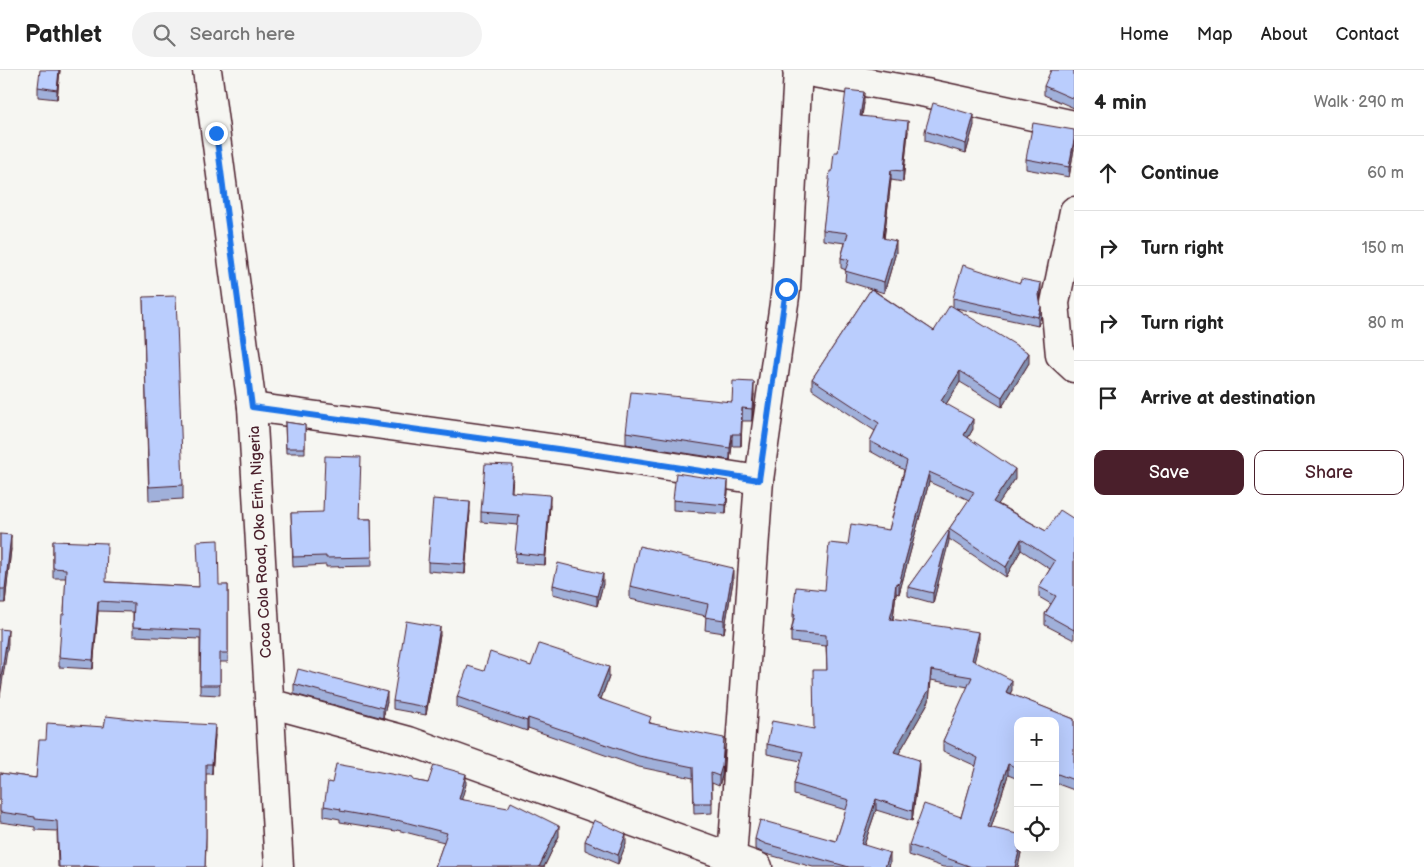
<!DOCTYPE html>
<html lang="en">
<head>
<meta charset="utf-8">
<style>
	body { margin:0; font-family:"Balsamiq Sans",sans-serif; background:#f2f2f2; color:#222 }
	.controls { position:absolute; right:15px; bottom:15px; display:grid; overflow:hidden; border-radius:10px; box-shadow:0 5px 20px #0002 }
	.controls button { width:45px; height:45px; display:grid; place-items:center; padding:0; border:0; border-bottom:1px solid #e0e0e0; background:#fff; color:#222; font:25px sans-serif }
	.stop { position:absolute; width:15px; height:15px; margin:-11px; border:4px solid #1a73e8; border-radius:50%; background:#fff }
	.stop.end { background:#1a73e8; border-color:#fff; box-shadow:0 1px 5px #0008 }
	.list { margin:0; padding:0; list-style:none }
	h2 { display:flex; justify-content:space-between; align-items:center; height:65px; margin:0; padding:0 20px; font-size:21px }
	h2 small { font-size:16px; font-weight:400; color:#767676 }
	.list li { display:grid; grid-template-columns:32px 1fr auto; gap:15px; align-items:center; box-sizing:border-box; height:75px; padding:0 20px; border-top:1px solid #e0e0e0 }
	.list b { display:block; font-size:19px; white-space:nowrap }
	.list em { font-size:16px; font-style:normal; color:#767676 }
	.actions { display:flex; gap:10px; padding:15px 20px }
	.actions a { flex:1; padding:11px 0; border:1px solid #4a1f2b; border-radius:10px; text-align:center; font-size:18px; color:#4a1f2b }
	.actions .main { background:#4a1f2b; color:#fff }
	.icon { flex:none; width:28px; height:28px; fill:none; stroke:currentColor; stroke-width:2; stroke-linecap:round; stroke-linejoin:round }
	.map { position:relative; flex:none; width:1074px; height:797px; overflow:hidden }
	header { display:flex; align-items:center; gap:30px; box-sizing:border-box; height:70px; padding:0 25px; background:#fff; border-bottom:1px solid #e0e0e0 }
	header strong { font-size:24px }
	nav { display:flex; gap:28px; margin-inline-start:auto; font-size:18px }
	.search { width:350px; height:45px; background:#f2f2f2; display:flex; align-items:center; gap:12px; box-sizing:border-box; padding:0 18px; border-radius:28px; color:#767676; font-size:19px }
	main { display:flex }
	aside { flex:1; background:#fff }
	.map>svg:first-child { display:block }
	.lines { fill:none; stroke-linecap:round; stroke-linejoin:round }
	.minor-casing { stroke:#4a1f2b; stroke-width:31 }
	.minor { stroke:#f6f6f2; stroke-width:28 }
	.wall { fill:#a0b0da; stroke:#4a1f2b }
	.shaded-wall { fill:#8290b1; stroke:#4a1f2b }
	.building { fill:#bacdfd; stroke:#4a1f2b }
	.route { stroke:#1a73e8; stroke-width:6 }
	.labels { text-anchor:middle; stroke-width:4; stroke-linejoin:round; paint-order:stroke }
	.street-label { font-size:15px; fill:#4a1f2b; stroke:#f6f6f2 }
</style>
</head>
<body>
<header>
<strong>Pathlet</strong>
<div class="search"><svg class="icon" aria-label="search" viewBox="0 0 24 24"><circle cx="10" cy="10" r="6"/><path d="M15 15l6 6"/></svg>Search here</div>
<nav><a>Home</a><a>Map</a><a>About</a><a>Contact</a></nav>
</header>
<main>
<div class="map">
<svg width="1074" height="797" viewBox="0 0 1074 797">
	<rect width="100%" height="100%" fill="#f6f6f2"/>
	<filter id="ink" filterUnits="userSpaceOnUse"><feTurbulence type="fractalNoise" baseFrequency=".02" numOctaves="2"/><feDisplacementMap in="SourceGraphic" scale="10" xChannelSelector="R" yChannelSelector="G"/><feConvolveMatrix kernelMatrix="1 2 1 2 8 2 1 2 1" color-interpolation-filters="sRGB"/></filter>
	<g filter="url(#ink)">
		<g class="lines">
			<defs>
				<g id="minor">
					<path d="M 207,0 L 252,337 L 279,797"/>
					<path d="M 797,0 L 926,23 L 1074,55"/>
					<path d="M 1074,141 L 1055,233 L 1060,285 L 1074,298"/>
					<path d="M 252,337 L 572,381 L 759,410"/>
					<path d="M 269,633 L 409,671 L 758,797"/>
					<path d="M 730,797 L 732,788 L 759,410 L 786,219 L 798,0"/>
				</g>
			</defs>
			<use href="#minor" class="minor-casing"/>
			<use href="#minor" class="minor"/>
		</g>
		<g class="wall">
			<path d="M 60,0 L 57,29 L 38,27 L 38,17 Z"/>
			<path d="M 1074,0 L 1074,38 L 1044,25 L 1044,16 Z"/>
			<path d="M 864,33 L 862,46 L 908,61 L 903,112 L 891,110 L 884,168 L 896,182 L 884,223 L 872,219 L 934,261 L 953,236 L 953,228 L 1041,223 L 1040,231 L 1041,246 L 1038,256 L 956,238 L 1029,293 L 1002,337 L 960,312 L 946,334 L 973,359 L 968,368 L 1015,409 L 998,434 L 1046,461 L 1074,449 L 1074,570 L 1045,555 L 1045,544 L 1051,534 L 1039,527 L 1039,517 L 1050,499 L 1021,480 L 1006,507 L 949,469 L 933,533 L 908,526 L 908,517 L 949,461 L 949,459 L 969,430 L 929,412 L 899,524 L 896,523 L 893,550 L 979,572 L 974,591 L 1012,620 L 1010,624 L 1074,649 L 1074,720 L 1055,713 L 1055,651 L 1018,651 L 1018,709 L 1008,705 L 991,758 L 1022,778 L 1018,797 L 943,797 L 909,785 L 909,775 L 961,747 L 976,696 L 943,681 L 943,671 L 968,617 L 931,610 L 929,631 L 899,683 L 919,700 L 912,751 L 876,740 L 864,775 L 890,793 L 889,797 L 813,797 L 766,784 L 755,779 L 755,769 L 836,771 L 846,740 L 794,725 L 794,714 L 801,691 L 767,684 L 767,674 L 814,659 L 827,600 L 826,576 L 791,572 L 791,562 L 793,552 L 793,544 L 825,520 L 848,475 L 889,460 L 904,400 L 870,381 L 870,371 L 875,361 L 812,319 L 812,309 L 871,219 L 845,211 L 846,200 L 841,198 L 841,188 L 845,173 L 823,170 L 823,160 L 832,101 L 838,82 Z"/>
			<path d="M 974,55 L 966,83 L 925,71 L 925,61 Z"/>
			<path d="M 1074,60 L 1074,79 L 1069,107 L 1026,99 L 1026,89 Z"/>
			<path d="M 143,227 L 183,415 L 183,429 L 149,431 Z"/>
			<path d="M 754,324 L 752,351 L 742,351 L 741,376 L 732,376 L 730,390 L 626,374 L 626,362 L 732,332 Z"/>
			<path d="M 285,352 L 305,355 L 305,383 L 286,383 Z"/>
			<path d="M 513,405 L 512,422 L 550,435 L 545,495 L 515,493 L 518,455 L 481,452 L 481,442 Z"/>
			<path d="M 728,421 L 726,444 L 673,440 L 673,430 Z"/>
			<path d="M 470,441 L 465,504 L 428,501 L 428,492 Z"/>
			<path d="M 291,443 L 359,449 L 371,449 L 372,496 L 326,497 L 326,495 L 293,497 Z"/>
			<path d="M 0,464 L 11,479 L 5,533 L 0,533 Z"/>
			<path d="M 53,471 L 107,512 L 198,517 L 228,515 L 228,592 L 220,592 L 220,625 L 200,624 L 200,569 L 133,566 L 133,542 L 98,541 L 93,599 L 59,597 L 59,587 L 64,544 L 66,508 L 53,508 Z"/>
			<path d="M 733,511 L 724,563 L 705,560 L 706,546 L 630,529 L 630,516 Z"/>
			<path d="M 603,514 L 597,536 L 553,524 L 553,515 Z"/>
			<path d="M 440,565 L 426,645 L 393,639 L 393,631 Z"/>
			<path d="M 531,596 L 609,607 L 601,629 L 651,653 L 724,678 L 722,706 L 719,716 L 712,713 L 712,743 L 694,744 L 693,708 L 639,697 L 528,658 L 527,661 L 457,637 L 457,627 L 484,601 Z"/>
			<path d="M 294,614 L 387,632 L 383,648 L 294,624 Z"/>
			<path d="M 104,657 L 215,665 L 212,704 L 206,704 L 206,777 L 205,797 L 58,797 L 57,761 L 35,760 L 35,757 L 0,752 L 0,703 L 36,708 L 46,670 Z"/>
			<path d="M 413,710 L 428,713 L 466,714 L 461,729 L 559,766 L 544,797 L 435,797 L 444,772 L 397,760 L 396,761 L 340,752 L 340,749 L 324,746 L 324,736 Z"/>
			<path d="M 585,771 L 626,774 L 618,794 L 585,780 Z"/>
		</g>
		<g class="shaded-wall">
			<path d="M 59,0 L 60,0 L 57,29 L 57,20 Z"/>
			<path d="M 864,22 L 864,33 L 860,56 L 860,46 Z"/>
			<path d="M 974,45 L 974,55 L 966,83 L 966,74 Z"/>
			<path d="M 908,51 L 908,61 L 903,112 L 903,101 Z"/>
			<path d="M 1074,70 L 1074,79 L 1069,107 L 1069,97 Z"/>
			<path d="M 891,100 L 891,110 L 883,178 L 883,168 Z"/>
			<path d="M 896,171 L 896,182 L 884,223 L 884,212 Z"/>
			<path d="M 1041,213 L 1041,223 L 1039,234 L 1039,225 Z"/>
			<path d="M 1041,237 L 1041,246 L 1038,256 L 1038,247 Z"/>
			<path d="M 1029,283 L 1029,293 L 1002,337 L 1002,327 Z"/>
			<path d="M 960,301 L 960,312 L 941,342 L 941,331 Z"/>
			<path d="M 754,312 L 754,324 L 752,351 L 752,339 Z"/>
			<path d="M 742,338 L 742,351 L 741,376 L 741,364 Z"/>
			<path d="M 973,349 L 973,359 L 964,375 L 964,365 Z"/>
			<path d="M 732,364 L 732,376 L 730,390 L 730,378 Z"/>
			<path d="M 1015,399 L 1015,409 L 993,442 L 993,432 Z"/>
			<path d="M 929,402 L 929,412 L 899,524 L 899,514 Z"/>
			<path d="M 728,411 L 728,421 L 726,444 L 726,435 Z"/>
			<path d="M 550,425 L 550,435 L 545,495 L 545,486 Z"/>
			<path d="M 470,432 L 470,441 L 465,504 L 465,494 Z"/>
			<path d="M 949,462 L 949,471 L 933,533 L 933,523 Z"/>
			<path d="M 11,465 L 11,479 L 5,533 L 5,519 Z"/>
			<path d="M 1021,469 L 1021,480 L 1006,507 L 1006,497 Z"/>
			<path d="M 733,498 L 733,511 L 724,563 L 724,550 Z"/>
			<path d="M 603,504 L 603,514 L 597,536 L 597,526 Z"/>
			<path d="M 896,513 L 896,523 L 893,547 L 890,559 L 890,549 Z"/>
			<path d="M 98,531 L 98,541 L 93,599 L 93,590 Z"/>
			<path d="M 440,557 L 440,565 L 426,645 L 426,637 Z"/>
			<path d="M 8,560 L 8,574 L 0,627 L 0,614 Z"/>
			<path d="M 979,562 L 979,572 L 972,601 L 972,590 Z"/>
			<path d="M 609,597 L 609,607 L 597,639 L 597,628 Z"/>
			<path d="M 931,600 L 931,610 L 929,631 L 894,692 L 894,682 Z"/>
			<path d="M 1012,610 L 1012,620 L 1006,632 L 1006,622 Z"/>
			<path d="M 387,622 L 387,632 L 383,648 L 383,638 Z"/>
			<path d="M 528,648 L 528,658 L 527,661 L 527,651 Z"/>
			<path d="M 215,655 L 215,665 L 212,704 L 212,694 Z"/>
			<path d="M 724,668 L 722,706 L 719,716 L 719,706 Z"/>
			<path d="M 919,690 L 919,700 L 912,751 L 912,741 Z"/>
			<path d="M 1008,694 L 1008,705 L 988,767 L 988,757 Z"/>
			<path d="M 466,704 L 466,714 L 459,739 L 459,729 Z"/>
			<path d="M 876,729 L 876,740 L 861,784 L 861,774 Z"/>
			<path d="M 559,756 L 559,766 L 544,797 L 539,797 Z"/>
			<path d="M 626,764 L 626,774 L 618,794 L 618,785 Z"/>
			<path d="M 1020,778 L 1022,778 L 1018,797 L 1015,797 Z"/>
			<path d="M 890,783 L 890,793 L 889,797 L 885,797 Z"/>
		</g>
		<g class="building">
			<path d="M 40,0 L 59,0 L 57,20 L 38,17 Z"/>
			<path d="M 1051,0 L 1074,0 L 1074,29 L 1044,16 Z"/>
			<path d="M 846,20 L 864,22 L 860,46 L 908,51 L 903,101 L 891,100 L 883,168 L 896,171 L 884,212 L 845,201 L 849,190 L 841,188 L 848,163 L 823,160 L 830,101 L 832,101 L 834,82 L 838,82 Z"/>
			<path d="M 933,33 L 974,45 L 966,74 L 925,61 Z"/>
			<path d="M 1033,53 L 1074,60 L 1074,70 L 1069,97 L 1026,89 Z"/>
			<path d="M 963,195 L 1020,213 L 1021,209 L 1041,213 L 1039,225 L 1041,237 L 1038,247 L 953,228 Z"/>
			<path d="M 871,219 L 934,261 L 950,235 L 1029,283 L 1002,327 L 960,301 L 941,331 L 973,349 L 964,365 L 1015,399 L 993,432 L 1046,461 L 1060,440 L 1074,449 L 1074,560 L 1045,544 L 1056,526 L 1039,517 L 1055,491 L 1021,469 L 1006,497 L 949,459 L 974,422 L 929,402 L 899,514 L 896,513 L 893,537 L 890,549 L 979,562 L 972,590 L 1012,610 L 1006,622 L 1074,649 L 1074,710 L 1055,703 L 1055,651 L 1018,651 L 1018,698 L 1008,694 L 988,757 L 1018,764 L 1018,778 L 1020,778 L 1015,797 L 972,797 L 909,775 L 924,734 L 961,747 L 978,688 L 943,671 L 972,607 L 931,600 L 929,620 L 894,682 L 919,690 L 912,741 L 876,729 L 861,774 L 890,783 L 885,797 L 849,797 L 766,774 L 755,769 L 760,750 L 836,771 L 849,730 L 794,714 L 803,682 L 767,674 L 772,651 L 814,659 L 813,600 L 827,600 L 826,565 L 791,562 L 795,545 L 793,544 L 796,517 L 825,520 L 829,473 L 848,475 L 851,454 L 889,460 L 907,391 L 870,371 L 879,353 L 812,309 Z"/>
			<path d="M 176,226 L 183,415 L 149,417 L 143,227 Z"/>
			<path d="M 733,311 L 754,312 L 752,339 L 742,338 L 741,364 L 732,364 L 730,378 L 626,362 L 631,322 L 732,332 Z"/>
			<path d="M 285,352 L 305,355 L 305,378 L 286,378 Z"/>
			<path d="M 325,386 L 361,387 L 359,449 L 371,449 L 372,487 L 326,488 L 326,486 L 293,487 L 291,443 L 323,442 Z"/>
			<path d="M 485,394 L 513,395 L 511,422 L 550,425 L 545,486 L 515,483 L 519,445 L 481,442 Z"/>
			<path d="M 676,403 L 728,411 L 726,435 L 673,430 Z"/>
			<path d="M 433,429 L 470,432 L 465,494 L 428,492 Z"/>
			<path d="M 948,461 L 949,462 L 933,523 L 908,517 Z"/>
			<path d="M 0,464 L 11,465 L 5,519 L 0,519 Z"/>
			<path d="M 218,470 L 219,515 L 228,515 L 228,583 L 220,583 L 220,615 L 200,615 L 201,560 L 133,557 L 134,533 L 98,531 L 93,590 L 59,587 L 62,544 L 64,544 L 66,499 L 53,498 L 53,471 L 107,473 L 106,512 L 199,517 L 197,471 Z"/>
			<path d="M 639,476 L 733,498 L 724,550 L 705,547 L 708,534 L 630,516 Z"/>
			<path d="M 558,493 L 603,504 L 597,526 L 553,515 Z"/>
			<path d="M 406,551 L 440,557 L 426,637 L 393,631 Z"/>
			<path d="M 0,559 L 8,560 L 0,614 Z"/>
			<path d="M 539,574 L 609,597 L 597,628 L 651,647 L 649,653 L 724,668 L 722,696 L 719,706 L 711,703 L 712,733 L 694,733 L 693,697 L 639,686 L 528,648 L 527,651 L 457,627 L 468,596 L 484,601 L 490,582 L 531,596 Z"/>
			<path d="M 298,599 L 387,622 L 383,638 L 294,614 Z"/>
			<path d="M 106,646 L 160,652 L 215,655 L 212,694 L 206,694 L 206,767 L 205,797 L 98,797 L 83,796 L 83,797 L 59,797 L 57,751 L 35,749 L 35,747 L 0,742 L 0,703 L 36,708 L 39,670 L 46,670 L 47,653 L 104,657 Z"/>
			<path d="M 336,694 L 413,708 L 413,710 L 428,713 L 434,695 L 466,704 L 459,729 L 508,738 L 511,732 L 559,756 L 539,797 L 435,797 L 447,763 L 397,750 L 396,751 L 340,741 L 341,739 L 324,736 L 328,712 L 332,713 Z"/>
			<path d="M 594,750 L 626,764 L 618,785 L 585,771 Z"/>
		</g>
	</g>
	<g class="lines" filter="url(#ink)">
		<path class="route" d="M 216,63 L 252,337 L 572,381 L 759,410 L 786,219"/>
	</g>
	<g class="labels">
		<g class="street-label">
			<text transform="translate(260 472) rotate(-93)" y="5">Coca Cola Road, Oko Erin, Nigeria</text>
		</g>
	</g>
</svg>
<div class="controls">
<button>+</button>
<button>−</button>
<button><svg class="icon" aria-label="locate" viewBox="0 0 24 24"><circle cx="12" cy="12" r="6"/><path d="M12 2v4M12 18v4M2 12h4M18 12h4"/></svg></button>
</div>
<div class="stop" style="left:786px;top:219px"></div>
<div class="stop end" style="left:216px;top:63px"></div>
</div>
<aside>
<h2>4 min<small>Walk · 290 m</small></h2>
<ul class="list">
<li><svg class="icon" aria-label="ahead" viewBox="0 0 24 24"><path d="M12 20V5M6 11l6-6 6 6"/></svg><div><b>Continue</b></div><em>60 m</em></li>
<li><svg class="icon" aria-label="right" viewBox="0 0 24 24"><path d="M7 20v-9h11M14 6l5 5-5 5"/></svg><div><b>Turn right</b></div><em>150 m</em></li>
<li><svg class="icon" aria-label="right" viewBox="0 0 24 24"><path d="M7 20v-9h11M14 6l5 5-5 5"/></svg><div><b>Turn right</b></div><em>80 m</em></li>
<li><svg class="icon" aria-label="arrive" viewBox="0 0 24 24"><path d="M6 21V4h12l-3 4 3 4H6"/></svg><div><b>Arrive at destination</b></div></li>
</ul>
<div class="actions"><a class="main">Save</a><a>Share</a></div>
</aside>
</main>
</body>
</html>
